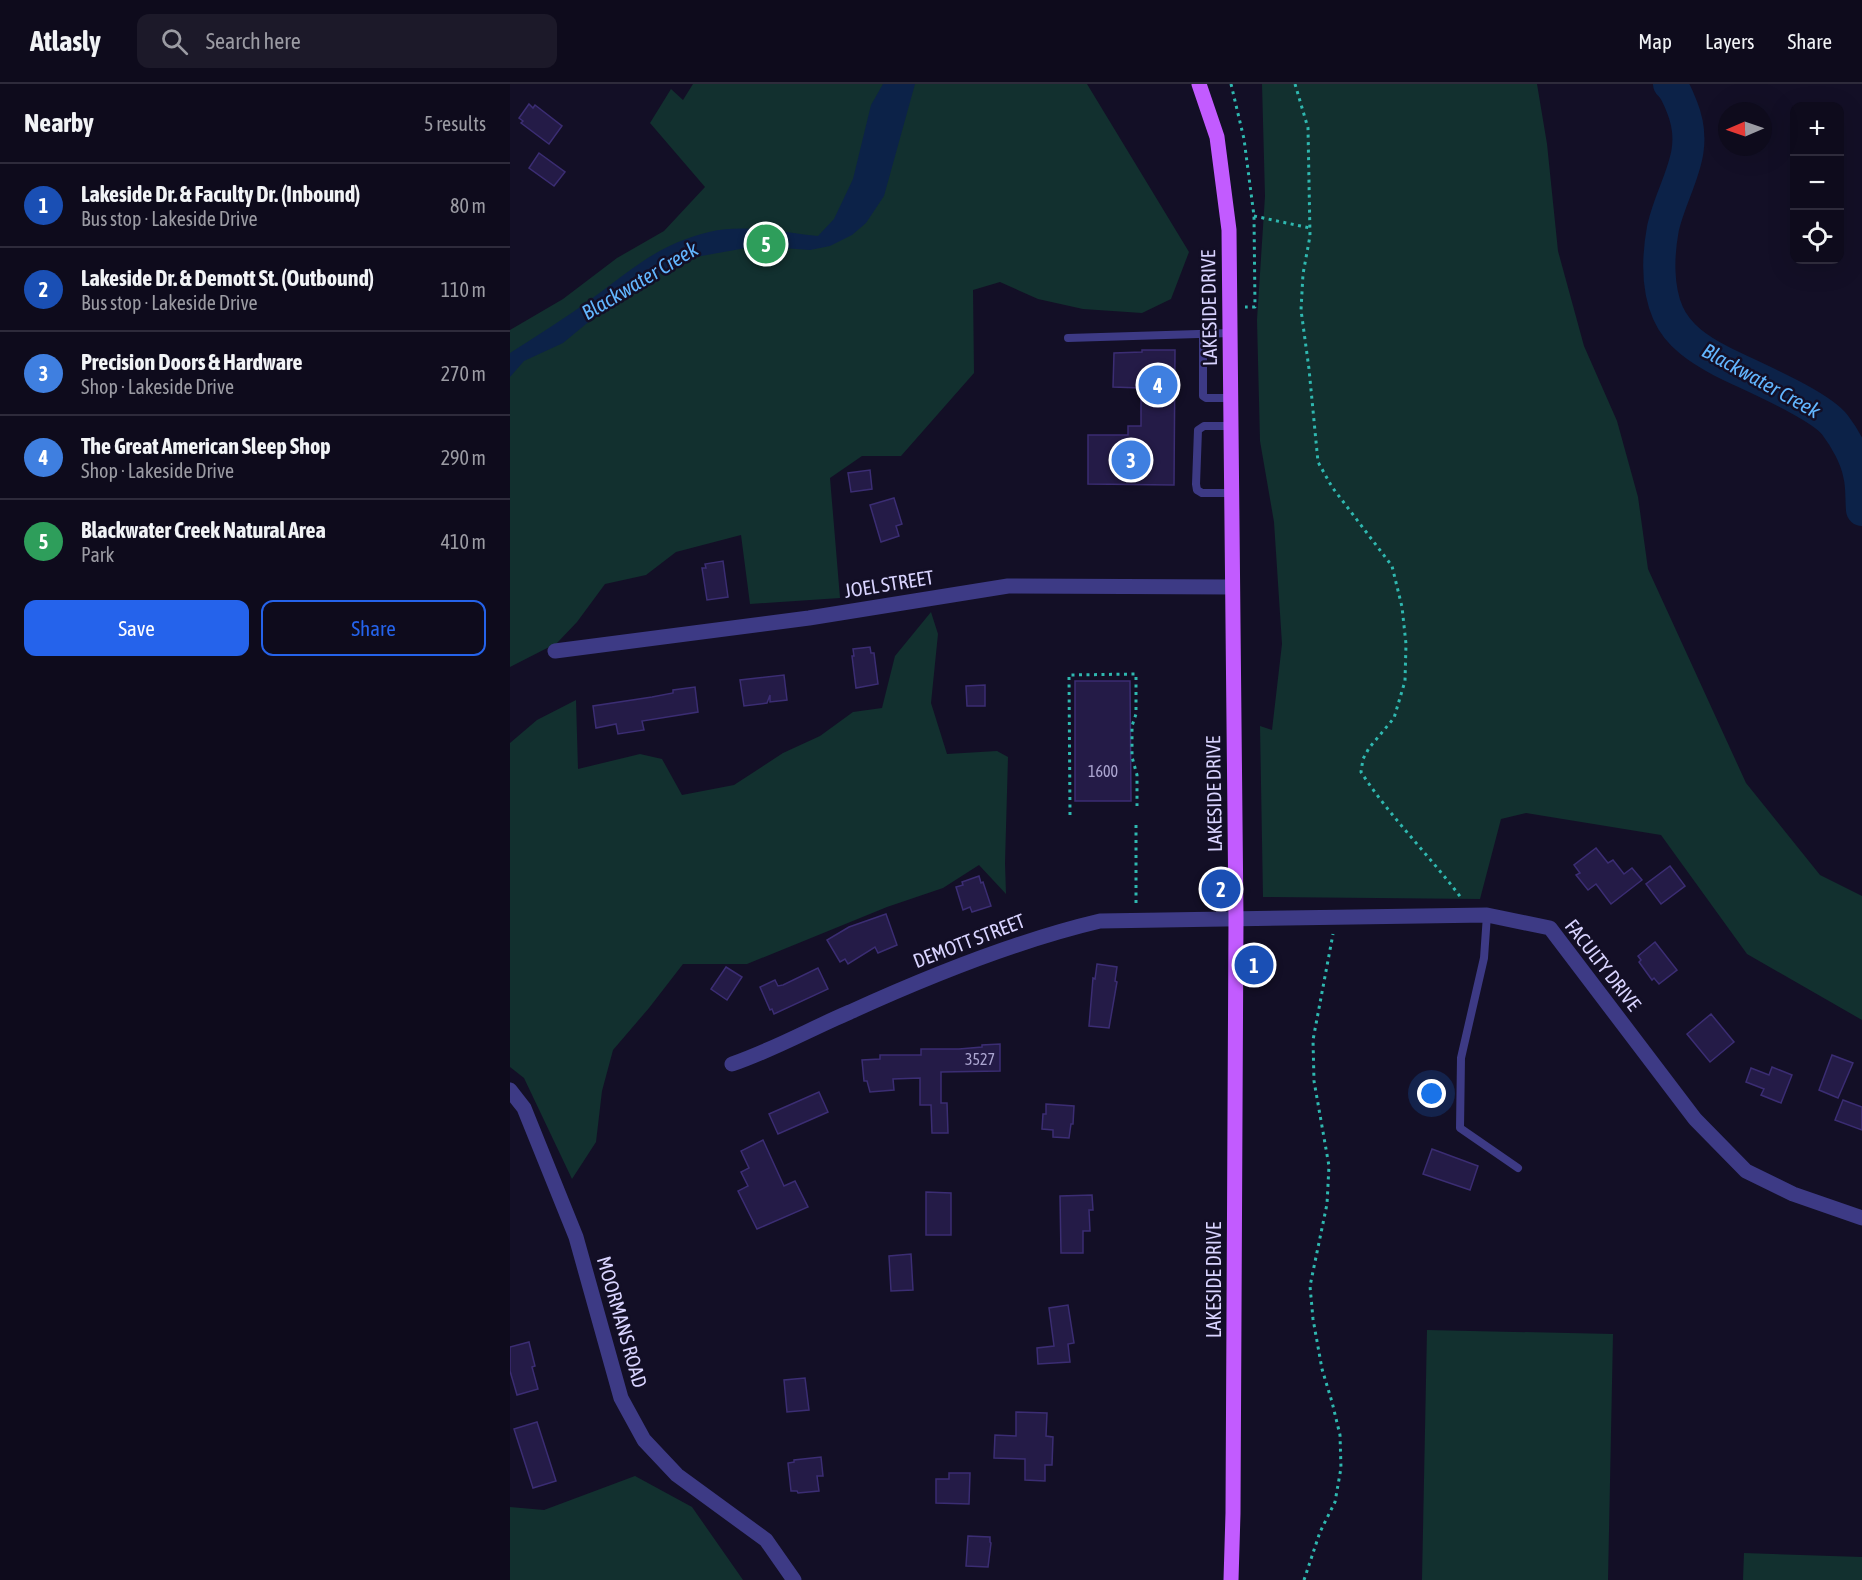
<!DOCTYPE html>
<html lang="en">
<head>
<meta charset="utf-8">
<style>
	body { margin:0; font-family:"Asap Condensed",sans-serif; background:#1c1929; color:#f1f3f6 }
	.controls { position:absolute; right:18px; top:18px; display:grid; overflow:hidden; border-radius:12px; box-shadow:0 6px 24px #0002 }
	.controls button { width:54px; height:54px; display:grid; place-items:center; padding:0; border:0; border-bottom:2px solid #2e2b3b; background:#0e0b1c; color:#f1f3f6; font:30px sans-serif }
	.compass { position:absolute; left:1208px; top:18px; width:54px; height:54px; border-radius:50%; background:#0e0b1c; box-shadow:0 6px 24px #0002; rotate:268deg }
	.you { position:absolute; left:922px; top:1010px; width:21px; height:21px; margin:-15px; border:4px solid #fff; border-radius:50%; background:#1a73e8; box-shadow:0 0 0 9px #1a73e833 }
	.badge { display:grid; place-items:center; width:39px; height:39px; border-radius:50%; background:#2563eb; color:#fff; font-size:20px; font-weight:700 }
	.pin { position:absolute; translate:-50% -50%; border:3px solid #fff; box-shadow:0 2px 6px #0006 }
	.list { margin:0; padding:0; list-style:none }
	h2 { display:flex; justify-content:space-between; align-items:center; height:78px; margin:0; padding:0 24px; font-size:26px }
	h2 small { font-size:20px; font-weight:400; color:#9b9ba3 }
	.list li { display:grid; grid-template-columns:39px 1fr auto; gap:18px; align-items:center; box-sizing:border-box; height:84px; padding:0 24px; border-top:2px solid #2e2b3b }
	.list b { display:block; font-size:22px; white-space:nowrap }
	.list p { margin:0; font-size:20px; white-space:nowrap; color:#9b9ba3 }
	.list em { font-size:20px; font-style:normal; color:#9b9ba3 }
	.actions { display:flex; gap:12px; padding:18px 24px }
	.actions a { flex:1; padding:14px 0; border:2px solid #2563eb; border-radius:12px; text-align:center; font-size:21px; color:#2563eb }
	.actions .main { background:#2563eb; color:#fff }
	.icon { flex:none; width:33px; height:33px; fill:none; stroke:currentColor; stroke-width:2; stroke-linecap:round; stroke-linejoin:round }
	.map { position:relative; flex:none; width:1352px; height:1496px; overflow:hidden }
	header { display:flex; align-items:center; gap:36px; box-sizing:border-box; height:84px; padding:0 30px; background:#0e0b1c; border-bottom:2px solid #2e2b3b }
	header strong { font-size:28px }
	nav { display:flex; gap:33px; margin-inline-start:auto; font-size:21px }
	.search { width:420px; height:54px; background:#1c1929; display:flex; align-items:center; gap:15px; box-sizing:border-box; padding:0 21px; border-radius:12px; color:#9b9ba3; font-size:22px }
	main { display:flex }
	aside { flex:1; background:#0e0b1c }
	.map>svg:first-child { display:block }
	.green { fill:#12302f }
	.water { fill:#0c2248 }
	.lines { fill:none; stroke-linecap:round; stroke-linejoin:round }
	.river { stroke:#0c2248; stroke-width:32 }
	.building { fill:#241b47; stroke:#3b2d73; stroke-width:1.5 }
	.path { stroke:#2fb8b0; stroke-width:3; stroke-dasharray:3 4.5; stroke-linecap:butt }
	.lane { stroke:#3d3a85; stroke-width:8 }
	.street { stroke:#3d3a85; stroke-width:15 }
	.primary { stroke:#c25bff; stroke-width:15 }
	.labels { text-anchor:middle; stroke-width:5; stroke-linejoin:round; paint-order:stroke }
	.number-label { font-size:16px; fill:#aca6d1 }
	.street-label { font-size:20px; fill:#d9d4ff; stroke:#130f26 }
	.water-label { font-size:21px; font-style:italic; fill:#62b6ff; stroke:#130f26 }
</style>
</head>
<body>
<header>
<strong>Atlasly</strong>
<div class="search"><svg class="icon" aria-label="search" viewBox="0 0 24 24"><circle cx="10" cy="10" r="6"/><path d="M15 15l6 6"/></svg>Search here</div>
<nav><a>Map</a><a>Layers</a><a>Share</a></nav>
</header>
<main>
<aside>
<h2>Nearby<small>5 results</small></h2>
<ul class="list">
<li><span class="badge" style="background:#1a4fb4">1</span><div><b>Lakeside Dr. &amp; Faculty Dr. (Inbound)</b><p>Bus stop · Lakeside Drive</p></div><em>80 m</em></li>
<li><span class="badge" style="background:#1a4fb4">2</span><div><b>Lakeside Dr. &amp; Demott St. (Outbound)</b><p>Bus stop · Lakeside Drive</p></div><em>110 m</em></li>
<li><span class="badge" style="background:#3f7fe0">3</span><div><b>Precision Doors &amp; Hardware</b><p>Shop · Lakeside Drive</p></div><em>270 m</em></li>
<li><span class="badge" style="background:#3f7fe0">4</span><div><b>The Great American Sleep Shop</b><p>Shop · Lakeside Drive</p></div><em>290 m</em></li>
<li><span class="badge" style="background:#2e9e5b">5</span><div><b>Blackwater Creek Natural Area</b><p>Park</p></div><em>410 m</em></li>
</ul>
<div class="actions"><a class="main">Save</a><a>Share</a></div>
</aside>
<div class="map">
<svg width="1352" height="1496" viewBox="0 0 1352 1496">
	<rect width="100%" height="100%" fill="#130f26"/>
	<g class="green">
		<path d="M 183,0 L 577,0 L 679,168 L 661,215 L 632,229 L 573,225 L 528,215 L 490,198 L 463,206 L 464,289 L 391,372 L 352,372 L 320,394 L 330,514 L 240,520 L 231,451 L 166,468 L 136,491 L 95,500 L 67,538 L 47,559 L 0,583 L 0,246 L 53,215 L 107,174 L 154,147 L 195,103 L 140,39 L 161,5 L 173,16 Z"/>
		<path d="M 752,0 L 1027,0 L 1037,60 L 1048,167 L 1074,262 L 1107,337 L 1128,413 L 1138,485 L 1236,699 L 1310,791 L 1352,812 L 1352,936 L 1237,870 L 1151,751 L 1016,729 L 991,735 L 970,815 L 753,813 L 750,642 L 762,646 L 772,560 L 764,438 L 750,357 L 747,236 L 755,112 Z"/>
		<path d="M 421,528 L 428,550 L 421,619 L 437,670 L 487,667 L 498,673 L 495,779 L 496,810 L 469,781 L 433,804 L 377,823 L 237,880 L 173,880 L 139,924 L 103,966 L 92,1007 L 86,1058 L 62,1095 L 14,994 L 0,983 L 0,659 L 27,636 L 66,616 L 68,685 L 130,670 L 152,675 L 172,711 L 224,701 L 273,669 L 310,652 L 343,628 L 372,624 L 385,572 Z"/>
		<path d="M 917,1246 L 1103,1250 L 1098,1496 L 912,1496 Z"/>
		<path d="M 125,1392 L 182,1423 L 233,1496 L 0,1496 L 0,1423 L 34,1426 Z"/>
		<path d="M 1234,1469 L 1352,1473 L 1352,1496 L 1233,1496 Z"/>
	</g>
	<path class="water" d="M 373,0 L 405,0 L 374,112 L 356,139 L 342,151 L 320,162 L 300,166 L 247,162 L 169,176 L 127,206 L 93,226 L 53,259 L 14,277 L 0,293 L 0,269 C 28,251 57,233 84,213 C 124,184 149,160 199,148 C 234,140 272,148 308,152 L 324,135 L 343,95 L 361,21 Z"/>
	<g class="lines">
		<path class="river" d="M 1159,0 C 1166,6 1168,14 1172,23 C 1191,70 1163,100 1153,144 C 1148,171 1147,204 1158,229 C 1168,252 1190,266 1211,277 C 1238,291 1309,320 1325,341 C 1335,354 1346,374 1349,390 C 1352,401 1351,414 1352,426"/>
	</g>
	<g class="building">
		<path d="M 19,20 L 23,24 L 25,21 L 52,42 L 39,60 L 11,39 L 13,37 L 9,34 Z"/>
		<path d="M 29,69 L 55,88 L 44,102 L 19,84 Z"/>
		<path d="M 632,266 L 665,266 L 664,401 L 578,400 L 578,351 L 618,351 L 618,342 L 631,342 L 631,304 L 603,303 L 604,269 L 632,268 Z"/>
		<path d="M 360,386 L 362,405 L 341,408 L 338,389 Z"/>
		<path d="M 384,414 L 392,440 L 386,442 L 389,452 L 371,458 L 360,421 Z"/>
		<path d="M 213,477 L 218,513 L 197,516 L 192,484 L 196,484 L 195,480 Z"/>
		<path d="M 360,563 L 361,569 L 364,569 L 368,600 L 346,604 L 342,572 L 344,572 L 343,565 Z"/>
		<path d="M 274,591 L 277,616 L 260,618 L 260,611 L 257,619 L 234,622 L 230,596 Z"/>
		<path d="M 565,597 L 620,597 L 621,717 L 565,717 Z"/>
		<path d="M 475,601 L 475,622 L 457,622 L 456,602 Z"/>
		<path d="M 185,603 L 188,628 L 132,637 L 134,646 L 108,650 L 106,640 L 86,644 L 83,622 L 142,613 L 163,609 L 163,606 Z"/>
		<path d="M 1086,764 L 1098,779 L 1103,776 L 1114,790 L 1122,784 L 1132,796 L 1101,820 L 1086,800 L 1078,806 L 1066,791 L 1070,789 L 1064,781 Z"/>
		<path d="M 1160,782 L 1175,802 L 1151,820 L 1136,800 Z"/>
		<path d="M 469,792 L 471,799 L 473,798 L 481,822 L 462,828 L 460,823 L 453,826 L 446,803 L 453,801 L 452,798 Z"/>
		<path d="M 376,830 L 387,861 L 368,869 L 365,863 L 338,880 L 335,875 L 330,878 L 317,856 L 339,843 Z"/>
		<path d="M 1145,858 L 1167,886 L 1149,900 L 1144,894 L 1142,896 L 1129,878 L 1131,876 L 1128,872 Z"/>
		<path d="M 587,880 L 607,883 L 605,897 L 607,898 L 599,944 L 579,942 L 583,894 L 585,895 Z"/>
		<path d="M 216,883 L 232,893 L 217,916 L 201,905 Z"/>
		<path d="M 308,884 L 318,905 L 264,930 L 262,925 L 260,926 L 250,903 L 265,896 L 268,902 L 273,901 Z"/>
		<path d="M 1201,930 L 1224,958 L 1200,978 L 1177,950 Z"/>
		<path d="M 490,960 L 490,987 L 431,988 L 431,1019 L 437,1019 L 438,1049 L 422,1049 L 421,1021 L 410,1021 L 410,994 L 383,995 L 384,1006 L 360,1008 L 357,997 L 354,997 L 352,976 L 370,975 L 370,971 L 411,971 L 411,965 L 449,965 L 472,963 L 472,961 Z"/>
		<path d="M 1322,971 L 1343,979 L 1328,1014 L 1309,1006 Z"/>
		<path d="M 1262,983 L 1282,991 L 1271,1019 L 1251,1011 L 1254,1005 L 1236,998 L 1241,984 L 1259,991 Z"/>
		<path d="M 309,1008 L 318,1028 L 268,1050 L 259,1030 Z"/>
		<path d="M 1333,1016 L 1352,1023 L 1352,1046 L 1325,1036 Z"/>
		<path d="M 536,1020 L 564,1022 L 563,1040 L 561,1040 L 559,1054 L 543,1053 L 543,1046 L 532,1045 L 533,1030 L 536,1030 Z"/>
		<path d="M 253,1056 L 274,1102 L 285,1097 L 298,1123 L 247,1145 L 228,1107 L 238,1102 L 231,1088 L 239,1084 L 231,1067 Z"/>
		<path d="M 922,1065 L 968,1082 L 960,1106 L 913,1090 Z"/>
		<path d="M 416,1108 L 441,1109 L 441,1151 L 416,1151 Z"/>
		<path d="M 582,1111 L 583,1126 L 579,1126 L 580,1147 L 573,1147 L 573,1169 L 551,1169 L 550,1112 Z"/>
		<path d="M 401,1170 L 403,1206 L 381,1207 L 379,1172 Z"/>
		<path d="M 558,1221 L 564,1259 L 558,1260 L 560,1278 L 528,1280 L 527,1264 L 544,1262 L 539,1224 Z"/>
		<path d="M 19,1258 L 25,1282 L 22,1283 L 28,1305 L 7,1311 L 0,1287 L 0,1263 Z"/>
		<path d="M 295,1294 L 299,1326 L 277,1328 L 274,1296 Z"/>
		<path d="M 506,1328 L 537,1329 L 536,1352 L 543,1353 L 542,1381 L 535,1381 L 535,1397 L 515,1396 L 515,1375 L 484,1374 L 485,1351 L 506,1352 Z"/>
		<path d="M 27,1338 L 46,1397 L 23,1404 L 4,1345 Z"/>
		<path d="M 311,1373 L 313,1392 L 307,1392 L 309,1407 L 288,1409 L 287,1407 L 281,1407 L 278,1379 L 284,1378 L 284,1376 Z"/>
		<path d="M 439,1389 L 460,1389 L 459,1420 L 426,1419 L 426,1395 L 439,1395 Z"/>
		<path d="M 458,1452 L 480,1453 L 480,1458 L 481,1459 L 478,1483 L 456,1482 Z"/>
	</g>
	<g class="lines">
		<g class="path">
			<path d="M 721,0 L 734,55 L 744,132 L 745,223 L 735,223"/>
			<path d="M 785,0 L 798,44 L 800,152 L 793,190 L 791,226 L 799,285 L 808,378 L 822,403 L 882,482 L 892,523 L 896,560 L 895,597 L 884,634 L 859,664 L 853,675 L 851,688 C 880,733 920,772 952,815"/>
			<path d="M 744,132 L 800,144"/>
			<path d="M 560,731 L 559,591 L 626,590 L 626,630 L 622,642 L 622,673 L 627,691 L 627,722"/>
			<path d="M 626,741 L 626,820"/>
			<path d="M 794,1496 L 810,1448 L 825,1418 L 831,1384 L 830,1351 L 822,1318 L 812,1285 L 803,1235 L 800,1202 L 817,1120 L 819,1082 L 804,997 L 803,956 L 823,850"/>
		</g>
		<g class="lane">
			<path d="M 693,250 L 693,312 L 696,314 L 721,314"/>
			<path d="M 558,254 L 721,249"/>
			<path d="M 721,409 L 692,409 L 687,406 L 686,400 L 688,346 L 694,342 L 721,342"/>
			<path d="M 977,831 L 974,874 L 951,974 L 950,1044 L 1008,1084"/>
		</g>
		<g class="street">
			<path d="M 45,567 L 299,534 L 498,502 L 722,503"/>
			<path d="M 222,980 C 263,966 300,945 340,928 C 419,892 505,857 590,837 L 977,831 L 1040,844 L 1185,1035 L 1236,1087 L 1283,1110 L 1352,1134"/>
			<path d="M 0,1006 L 14,1024 L 66,1153 L 111,1314 L 134,1356 L 167,1391 L 256,1456 L 284,1496"/>
		</g>
		<path class="primary" d="M 689,0 L 707,53 L 719,146 L 726,834 L 723,1429 L 721,1496"/>
	</g>
	<g class="labels">
		<g class="number-label">
			<text x="593" y="693">1600</text>
			<text x="470" y="981">3527</text>
		</g>
		<g class="street-label">
			<text transform="translate(699 224) rotate(-91)" y="7">LAKESIDE DRIVE</text>
			<text transform="translate(379 500) rotate(-9)" y="7">JOEL STREET</text>
			<text transform="translate(704 710) rotate(-91)" y="7">LAKESIDE DRIVE</text>
			<text transform="translate(459 857) rotate(-21)" y="7">DEMOTT STREET</text>
			<text transform="translate(1093 881) rotate(52)" y="7">FACULTY DRIVE</text>
			<text transform="translate(704 1196) rotate(-90)" y="7">LAKESIDE DRIVE</text>
			<text transform="translate(112 1238) rotate(74)" y="7">MOORMANS ROAD</text>
		</g>
		<g class="water-label">
			<text transform="translate(130 197) rotate(-31)" y="7">Blackwater Creek</text>
			<text transform="translate(1251 297) rotate(29)" y="7">Blackwater Creek</text>
		</g>
	</g>
</svg>
<div class="controls">
<button>+</button>
<button>−</button>
<button><svg class="icon" aria-label="locate" viewBox="0 0 24 24"><circle cx="12" cy="12" r="6"/><path d="M12 2v4M12 18v4M2 12h4M18 12h4"/></svg></button>
</div>
<svg class="compass" viewBox="-18 -18 36 36"><path d="M0-13l5 13h-10z" fill="#e53935"/><path d="M0 13l5-13h-10z" fill="#9b9ba3"/></svg>
<div class="you"></div>
<div class="pin badge" style="left:744px;top:881px;background:#1a4fb4">1</div>
<div class="pin badge" style="left:711px;top:805px;background:#1a4fb4">2</div>
<div class="pin badge" style="left:621px;top:376px;background:#3f7fe0">3</div>
<div class="pin badge" style="left:648px;top:301px;background:#3f7fe0">4</div>
<div class="pin badge" style="left:256px;top:160px;background:#2e9e5b">5</div>
</div>
</main>
</body>
</html>
